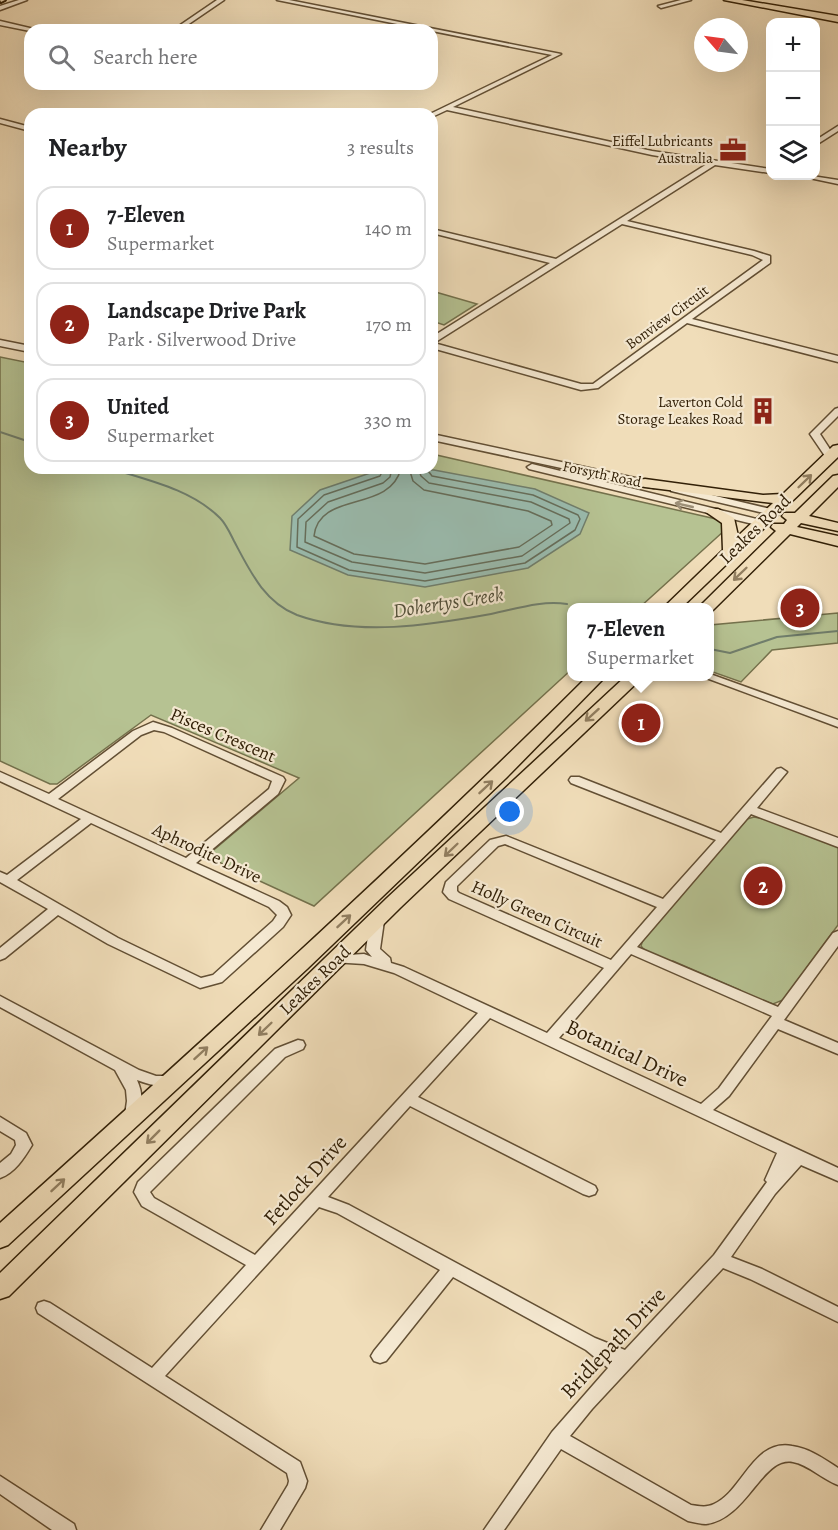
<!DOCTYPE html>
<html lang="en">
<head>
<meta charset="utf-8">
<style>
	body { margin:0; font-family:Alegreya,serif; background:#f2f2f2; color:#202124 }
	.controls { position:absolute; right:18px; top:18px; display:grid; overflow:hidden; border-radius:12px; box-shadow:0 6px 24px #0002 }
	.controls button { width:54px; height:54px; display:grid; place-items:center; padding:0; border:0; border-bottom:2px solid #e0e0e0; background:#fff; color:#202124; font:30px sans-serif }
	.compass { position:absolute; left:694px; top:18px; width:54px; height:54px; border-radius:50%; background:#fff; box-shadow:0 6px 24px #0002; rotate:298deg }
	.you { position:absolute; left:510px; top:812px; width:21px; height:21px; margin:-15px; border:4px solid #fff; border-radius:50%; background:#1a73e8; box-shadow:0 0 0 9px #1a73e833 }
	.badge { display:grid; place-items:center; width:39px; height:39px; border-radius:50%; background:#8f2418; color:#fff; font-size:20px; font-weight:700 }
	.pin { position:absolute; translate:-50% -50%; border:3px solid #fff; box-shadow:0 2px 6px #0006 }
	.popup { position:absolute; left:567px; top:603px; width:147px; height:78px; box-sizing:border-box; display:grid; place-content:center; border-radius:12px; background:#fff; filter:drop-shadow(0 2px 4px #0005); font-size:20px; white-space:nowrap; color:#757577 }
	.popup b { font-size:22px; color:#202124 }
	.popup::after { content:''; position:absolute; left:50%; top:100%; margin-left:-12px; border:12px solid transparent; border-top-color:#fff }
	.list { margin:0; padding:0; list-style:none }
	h2 { display:flex; justify-content:space-between; align-items:center; height:78px; margin:0; padding:0 24px; font-size:26px }
	h2 small { font-size:20px; font-weight:400; color:#757577 }
	.list li { display:grid; grid-template-columns:39px 1fr auto; gap:18px; align-items:center; box-sizing:border-box; height:84px; margin:0 12px 12px; padding:0 12px; border:2px solid #e0e0e0; border-radius:18px }
	.list b { display:block; font-size:22px; white-space:nowrap }
	.list p { margin:0; font-size:20px; white-space:nowrap; color:#757577 }
	.list em { font-size:20px; font-style:normal; color:#757577 }
	.icon { flex:none; width:33px; height:33px; fill:none; stroke:currentColor; stroke-width:2; stroke-linecap:round; stroke-linejoin:round }
	.map { position:relative; flex:none; width:838px; height:1530px; overflow:hidden }
	.search { position:absolute; background:#fff; box-shadow:0 6px 24px #0002; left:24px; top:24px; width:414px; height:66px; display:flex; align-items:center; gap:15px; box-sizing:border-box; padding:0 21px; border-radius:18px; color:#757577; font-size:22px }
	.panel { position:absolute; background:#fff; box-shadow:0 6px 24px #0002; left:24px; top:108px; width:414px; height:366px; border-radius:18px }
	.map>svg:first-child { display:block }
	.green { fill:#b6c292; stroke:#74714c; stroke-width:1.5 }
	.water { fill:#9abcaf; stroke:#707e6c; stroke-width:1.5 }
	.lines { fill:none; stroke-linecap:round; stroke-linejoin:round }
	.shore { stroke:#666e5b; stroke-width:1.5 }
	.stream { stroke:#707e6c; stroke-width:2 }
	.minor-casing { stroke:#624f34; stroke-width:3 }
	.major-casing { stroke:#322007; stroke-width:4 }
	.highway-casing { stroke:#322007; stroke-width:3 }
	.minor { fill:#f5e9d2; fill-rule:evenodd }
	.major { fill:#f0ddb9; fill-rule:evenodd }
	.highway { fill:#f0ddb9; fill-rule:evenodd }
	.oneway { stroke:#917e60 }
	.oneway2 { stroke:#9d8f77 }
	.labels { text-anchor:middle; stroke-width:4.5; stroke-linejoin:round; paint-order:stroke }
	.far-poi-label { font-size:15px; fill:#322007; stroke:#f5e9d2; text-anchor:end }
	.far-street-label { font-size:15px; fill:#322007; stroke:#f5e9d2 }
	.street-label { font-size:18px; fill:#322007; stroke:#f5e9d2 }
	.water-label { font-size:20px; font-style:italic; fill:#514f39; stroke:#f5e9d2 }
	.near-street-label { font-size:21px; fill:#322007; stroke:#f5e9d2 }
</style>
</head>
<body>
<div class="map">
<svg width="838" height="1530" viewBox="0 0 838 1530">
	<rect width="100%" height="100%" fill="#f0ddb9"/>
	<filter id="stains"><feTurbulence type="fractalNoise" baseFrequency=".00333" numOctaves="4"/><feColorMatrix values="0 0 0 0 .2 0 0 0 0 .09 0 0 0 0 .02 0 0 0 .5 -.17"/></filter>
	<radialGradient id="worn" r=".72"><stop offset=".6" stop-color="#630" stop-opacity="0"/><stop offset="1" stop-color="#630" stop-opacity=".3"/></radialGradient>
	<g class="green">
		<path d="M 432,291 L 477,304 L 444,325 L 432,321 Z"/>
		<path d="M 0,357 L 30,363 L 30,468 L 432,468 L 432,454 L 716,519 L 725,526 L 725,530 L 640,607 L 572,608 L 572,669 L 314,906 L 210,858 L 209,854 L 299,778 L 151,715 L 57,784 L 50,784 L 0,761 Z"/>
		<path d="M 838,613 L 838,643 L 772,650 L 741,682 L 710,671 L 710,625 Z"/>
		<path d="M 754,817 L 764,819 L 838,847 L 838,925 L 783,1000 L 773,1004 L 741,994 L 740,990 L 673,961 C 663,961 647,955 641,946 L 643,939 L 747,819 Z"/>
	</g>
	<path class="water" d="M 379,470 L 434,470 L 535,489 L 589,513 L 580,534 L 528,568 L 425,587 L 348,575 L 290,550 L 292,516 L 320,490 Z"/>
	<g class="lines">
		<g class="shore">
			<path d="M 384,468 L 380,476 L 324,495 L 298,519 L 297,547 L 349,570 L 425,581 L 525,563 L 575,530 L 580,519 L 578,515 L 533,495 L 432,476 L 426,468"/>
			<path d="M 392,468 L 390,477 L 383,483 L 328,502 L 306,522 L 305,542 L 352,562 L 425,573 L 522,556 L 570,523 L 569,519 L 531,502 L 429,483 L 421,476 L 418,468"/>
			<path d="M 401,468 C 390,514 319,490 314,536 L 354,554 L 425,564 L 519,547 L 552,525 L 551,521 L 528,511 L 424,490 L 413,481 L 409,468"/>
		</g>
		<g class="stream">
			<path d="M 0,432 L 30,442"/>
			<path d="M 109,468 C 147,480 191,489 220,518 C 226,524 230,533 234,541 C 250,571 264,602 297,615 C 358,637 430,625 491,614 C 516,609 541,600 567,604"/>
			<path d="M 710,649 L 730,653 L 777,637 L 838,631"/>
		</g>
		<defs>
			<g id="minor">
				<path d="M 19,0 L 27,0 L 0,10 L 0,6 Z"/>
				<path d="M 217,0 L 224,0 L 180,30 L 173,30 Z"/>
				<path d="M 277,0 L 289,0 L 561,54 L 453,107 L 652,151 L 770,169 L 770,173 L 715,165 L 627,221 L 754,251 L 770,256 L 770,263 L 692,319 L 838,356 L 838,362 L 687,323 L 598,388 L 581,390 L 432,348 L 432,337 L 550,263 L 432,233 L 432,229 L 556,259 L 707,164 L 652,155 L 447,110 L 432,117 L 432,114 L 430,114 L 552,55 ZM 622,224 L 752,255 L 763,260 L 593,384 L 581,384 L 434,343 Z"/>
				<path d="M 681,0 L 691,0 L 661,8 L 658,6 Z"/>
				<path d="M 0,21 L 34,29 L 35,30 L 30,31 L 0,25 Z"/>
				<path d="M 0,119 L 30,127 L 30,131 L 0,123 Z"/>
				<path d="M 838,126 L 838,131 L 816,145 L 816,140 Z"/>
				<path d="M 800,176 L 812,176 L 838,180 L 838,184 Z"/>
				<path d="M 0,340 L 30,346 L 30,352 L 0,346 Z"/>
				<path d="M 838,408 L 838,416 L 820,434 L 835,457 L 830,460 L 827,459 L 810,434 L 835,409 Z"/>
				<path d="M 432,434 L 654,482 L 659,485 L 654,488 L 432,440 Z"/>
				<path d="M 532,464 L 765,521 L 766,523 L 761,526 L 529,469 L 527,467 Z"/>
				<path d="M 674,486 L 775,510 L 777,512 L 772,515 L 671,491 L 671,487 Z"/>
				<path d="M 710,674 L 838,720 L 838,727 L 701,676 L 710,676 Z"/>
				<path d="M 153,722 L 172,728 L 283,777 L 285,780 L 278,794 L 196,863 L 279,901 L 287,907 L 291,915 L 283,927 L 222,982 L 200,988 L 108,944 L 58,915 L 5,958 L 0,960 L 0,948 L 48,909 L 0,882 L 0,872 L 7,875 L 81,819 L 0,781 L 0,772 L 49,794 L 133,731 ZM 154,730 L 164,732 L 272,781 L 269,789 L 186,858 L 58,799 L 141,735 ZM 91,823 L 269,907 L 277,915 L 273,921 L 213,975 L 201,978 L 118,938 L 17,880 Z"/>
				<path d="M 781,768 L 787,772 L 757,808 L 838,838 L 838,847 L 751,814 L 637,947 L 778,1007 L 833,933 L 838,931 L 838,946 L 784,1020 L 838,1043 L 838,1054 L 778,1029 L 729,1096 L 713,1110 L 838,1168 L 838,1181 L 801,1165 L 775,1194 L 731,1257 L 762,1269 L 838,1307 L 838,1322 L 750,1279 L 723,1268 L 592,1409 L 570,1436 L 691,1505 C 699,1506 706,1508 714,1504 C 743,1491 753,1439 792,1446 C 809,1448 824,1459 838,1468 L 838,1485 C 822,1479 809,1465 793,1462 C 762,1456 747,1519 706,1524 C 701,1524 694,1522 688,1521 L 561,1449 L 504,1530 L 484,1530 L 552,1432 L 608,1368 L 586,1350 L 453,1277 L 386,1361 L 380,1363 L 374,1361 L 371,1356 L 374,1351 L 440,1270 L 337,1213 L 319,1207 L 165,1376 L 300,1462 L 307,1481 L 305,1488 L 280,1530 L 261,1530 L 288,1485 L 289,1481 L 287,1473 L 38,1313 L 36,1308 L 38,1303 L 44,1301 L 50,1303 L 152,1368 L 246,1265 L 142,1206 L 134,1192 L 138,1182 L 275,1049 L 298,1040 L 303,1041 L 305,1045 L 303,1049 L 285,1057 L 150,1192 L 154,1198 L 255,1255 L 478,1013 L 394,973 L 364,964 L 332,962 L 330,959 L 332,956 L 364,954 L 372,957 L 366,950 L 370,921 L 372,918 L 382,918 L 384,921 L 380,949 L 390,958 L 391,963 L 404,967 L 547,1033 L 604,968 L 449,899 L 443,892 L 446,882 L 490,840 L 506,836 L 663,899 L 716,840 L 571,783 L 569,780 L 571,777 L 579,777 L 721,833 L 777,769 ZM 505,844 L 657,907 L 611,960 L 459,893 L 457,891 L 457,886 L 498,846 ZM 631,954 L 772,1016 L 719,1088 L 701,1104 L 559,1038 ZM 490,1018 L 777,1153 L 765,1180 L 767,1182 L 714,1255 L 625,1350 L 595,1338 L 349,1205 L 328,1197 L 410,1106 L 583,1194 L 589,1196 L 595,1194 L 597,1190 L 595,1186 L 418,1097 Z"/>
				<path d="M 0,996 L 139,1070 L 156,1076 L 176,1076 L 178,1080 L 176,1084 C 162,1088 150,1085 137,1080 C 143,1093 143,1106 137,1119 L 132,1121 L 127,1119 L 125,1115 L 127,1101 L 126,1090 L 115,1070 L 0,1007 Z"/>
				<path d="M 0,1117 L 26,1133 L 32,1145 C 24,1158 15,1173 0,1178 L 0,1163 L 11,1154 L 16,1145 L 15,1140 L 0,1131 Z"/>
				<path d="M 0,1476 L 74,1524 L 76,1530 L 52,1530 L 0,1494 Z"/>
			</g>
			<path id="major" d="M 0,0 L 5,0 L 1,2 Z"/>
			<g id="highway">
				<path d="M 724,0 L 742,0 L 838,16 L 838,22 Z"/>
				<path d="M 838,445 L 838,457 L 681,608 L 663,608 L 723,550 L 722,523 L 706,512 L 708,509 L 718,509 L 734,518 L 738,536 L 773,503 L 645,487 L 640,486 L 638,483 L 640,480 L 645,479 L 763,495 L 783,494 L 833,446 Z"/>
				<path d="M 838,475 L 838,487 L 809,516 L 838,523 L 838,531 L 801,523 L 797,527 L 838,536 L 838,546 L 790,534 L 712,611 L 710,608 L 698,608 L 776,531 L 771,527 L 773,524 L 784,524 L 787,520 L 782,516 L 784,513 L 795,513 L 833,476 Z"/>
				<path d="M 588,676 L 606,676 L 506,778 L 307,969 L 8,1245 L 0,1248 L 0,1223 C 199,1044 398,865 588,676 Z"/>
				<path d="M 626,676 L 644,676 L 401,907 L 9,1296 L 0,1299 L 0,1273 L 387,898 Z"/>
			</g>
		</defs>
		<use href="#minor" class="minor-casing"/>
		<use href="#major" class="major-casing"/>
		<use href="#highway" class="highway-casing"/>
		<use href="#minor" class="minor"/>
		<use href="#major" class="major"/>
		<use href="#highway" class="highway"/>
	</g>
	<defs><path id="oneway-shaft" d="M-6 0H5M1.5-3L5.5 0L1.5 3" fill="none" stroke-width="1.6" stroke-linecap="round" stroke-linejoin="round" transform="scale(1.5)"/></defs>
	<g class="oneway">
		<use href="#oneway-shaft" transform="translate(805 481) rotate(-44)"/>
		<use href="#oneway-shaft" transform="translate(740 574) rotate(136)"/>
		<use href="#oneway-shaft" transform="translate(592 715) rotate(138)"/>
		<use href="#oneway-shaft" transform="translate(486 787) rotate(-43)"/>
		<use href="#oneway-shaft" transform="translate(451 850) rotate(136)"/>
		<use href="#oneway-shaft" transform="translate(344 921) rotate(-43)"/>
		<use href="#oneway-shaft" transform="translate(265 1029) rotate(136)"/>
		<use href="#oneway-shaft" transform="translate(201 1053) rotate(-42)"/>
		<use href="#oneway-shaft" transform="translate(153 1137) rotate(135)"/>
		<use href="#oneway-shaft" transform="translate(58 1185) rotate(-43)"/>
	</g>
	<use class="oneway2" href="#oneway-shaft" transform="translate(684 505) rotate(-167)"/>
	<defs>
		<symbol id="office-bare" viewBox="-9 -9 18 18"><path d="M-6-3h4V-5.5h4V-3h4V5H-6ZM-1-4.5V-3h2v-1.5ZM-6 0V1H6V0Z" fill="#8f2418" stroke="#f5e9d2" stroke-width="2.5" paint-order="stroke"/></symbol>
		<symbol id="building-bare" viewBox="-9 -9 18 18"><path d="M-4-6H4V6H1V3H-1V6H-4ZM-2.5-4.3h1.7v1.8h-1.7ZM.8-4.3h1.7v1.8H.8ZM-2.5-1h1.7V.8h-1.7ZM.8-1h1.7V.8H.8Z" fill="#8f2418" stroke="#f5e9d2" stroke-width="2.5" paint-order="stroke"/></symbol>
	</defs>
	<g fill-rule="evenodd">
		<use href="#office-bare" x="714" y="131" width="38" height="38"/>
		<use href="#building-bare" x="744" y="392" width="38" height="38"/>
	</g>
	<g class="labels">
		<g class="far-poi-label">
			<text x="713" y="146">Eiffel Lubricants<tspan x="713" dy="17">Australia</tspan></text>
			<text x="743" y="407">Laverton Cold<tspan x="743" dy="17">Storage Leakes Road</tspan></text>
		</g>
		<g class="far-street-label">
			<text transform="translate(667 317) rotate(-36)" y="5">Bonview Circuit</text>
			<text transform="translate(602 474) rotate(12)" y="5">Forsyth Road</text>
		</g>
		<g class="street-label">
			<text transform="translate(755 529) rotate(-44)" y="6">Leakes Road</text>
			<text transform="translate(223 735) rotate(23)" y="6">Pisces Crescent</text>
			<text transform="translate(207 853) rotate(25)" y="6">Aphrodite Drive</text>
			<text transform="translate(537 914) rotate(24)" y="6">Holly Green Circuit</text>
			<text transform="translate(315 980) rotate(-44)" y="6">Leakes Road</text>
		</g>
		<g class="water-label">
			<text transform="translate(448 602) rotate(-9)" y="7">Dohertys Creek</text>
		</g>
		<g class="near-street-label">
			<text transform="translate(627 1053) rotate(25)" y="7">Botanical Drive</text>
			<text transform="translate(305 1180) rotate(-48)" y="7">Fetlock Drive</text>
			<text transform="translate(613 1343) rotate(-47)" y="7">Bridlepath Drive</text>
		</g>
	</g>
	<rect width="100%" height="100%" filter="url(#stains)"/>
	<rect width="100%" height="100%" fill="url(#worn)"/>
</svg>
<div class="controls">
<button>+</button>
<button>−</button>
<button><svg class="icon" aria-label="layers" viewBox="0 0 24 24"><path d="M12 4l9 5-9 5-9-5zM3 14l9 5 9-5"/></svg></button>
</div>
<svg class="compass" viewBox="-18 -18 36 36"><path d="M0-13l5 13h-10z" fill="#e53935"/><path d="M0 13l5-13h-10z" fill="#757577"/></svg>
<div class="you"></div>
<div class="pin badge" style="left:641px;top:723px">1</div>
<div class="popup"><b>7-Eleven</b>Supermarket</div>
<div class="pin badge" style="left:763px;top:886px">2</div>
<div class="pin badge" style="left:800px;top:608px">3</div>
<div class="search"><svg class="icon" aria-label="search" viewBox="0 0 24 24"><circle cx="10" cy="10" r="6"/><path d="M15 15l6 6"/></svg>Search here</div>
<section class="panel">
<h2>Nearby<small>3 results</small></h2>
<ul class="list">
<li><span class="badge">1</span><div><b>7-Eleven</b><p>Supermarket</p></div><em>140 m</em></li>
<li><span class="badge">2</span><div><b>Landscape Drive Park</b><p>Park · Silverwood Drive</p></div><em>170 m</em></li>
<li><span class="badge">3</span><div><b>United</b><p>Supermarket</p></div><em>330 m</em></li>
</ul>
</section>
</div>
</body>
</html>
